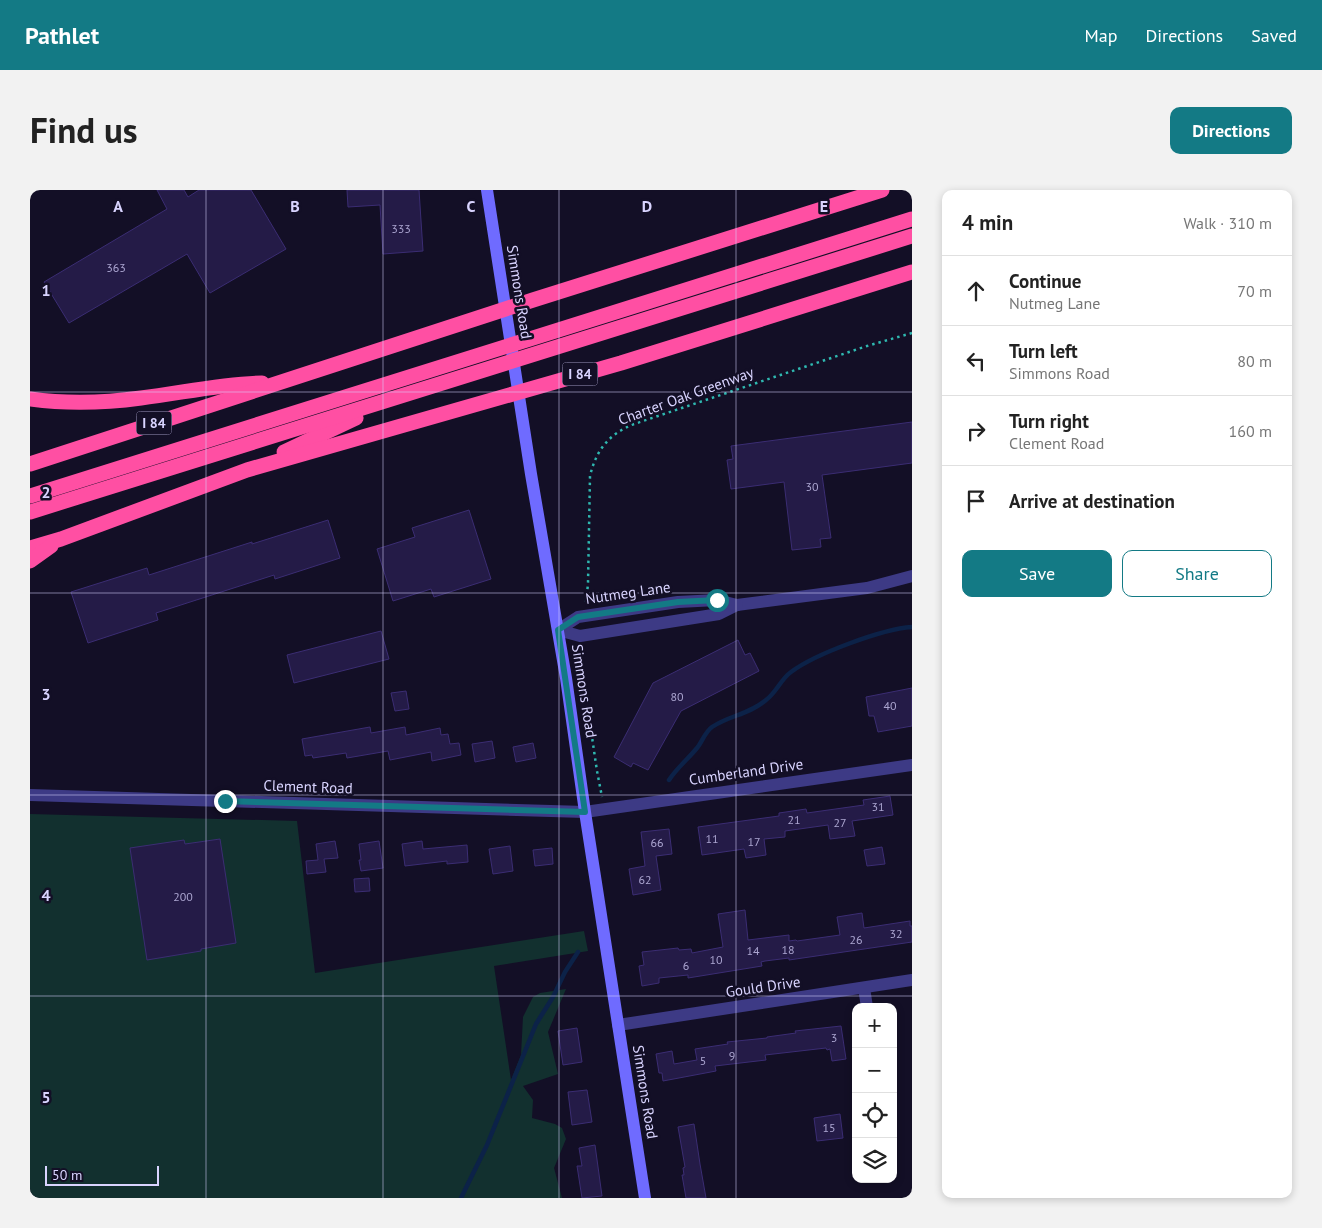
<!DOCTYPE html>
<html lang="en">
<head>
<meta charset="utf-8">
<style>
	body { margin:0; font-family:"PT Sans",sans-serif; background:#f2f2f2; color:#222 }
	.controls { position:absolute; right:15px; bottom:15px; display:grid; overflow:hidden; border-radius:10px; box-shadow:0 2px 8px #0003 }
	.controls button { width:45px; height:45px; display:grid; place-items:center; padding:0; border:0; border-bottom:1px solid #e0e0e0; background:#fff; color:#222; font:25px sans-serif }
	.scale { position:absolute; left:15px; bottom:12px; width:114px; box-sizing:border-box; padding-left:5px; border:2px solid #d9d4ff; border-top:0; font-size:14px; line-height:18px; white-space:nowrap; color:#d9d4ff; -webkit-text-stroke:4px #130f26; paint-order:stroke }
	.stop { position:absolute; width:15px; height:15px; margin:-11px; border:4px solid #137a85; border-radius:50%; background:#fff }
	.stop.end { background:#137a85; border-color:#fff; box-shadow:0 1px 5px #0008 }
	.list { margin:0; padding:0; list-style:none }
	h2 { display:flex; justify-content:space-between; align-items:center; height:65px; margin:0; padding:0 20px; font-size:21px }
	h2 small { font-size:16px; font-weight:400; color:#767676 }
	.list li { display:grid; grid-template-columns:32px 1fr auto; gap:15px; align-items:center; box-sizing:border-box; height:70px; padding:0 20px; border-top:1px solid #e0e0e0 }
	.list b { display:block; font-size:19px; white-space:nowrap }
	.list p { margin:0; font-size:16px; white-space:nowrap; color:#767676 }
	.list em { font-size:16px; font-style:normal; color:#767676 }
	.actions { display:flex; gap:10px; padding:15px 20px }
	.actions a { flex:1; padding:11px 0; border:1px solid #137a85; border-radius:10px; text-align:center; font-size:18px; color:#137a85 }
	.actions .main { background:#137a85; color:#fff }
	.icon { flex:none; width:28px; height:28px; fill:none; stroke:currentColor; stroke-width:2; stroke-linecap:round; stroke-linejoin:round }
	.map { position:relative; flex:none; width:882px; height:1008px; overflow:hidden; border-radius:10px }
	header { display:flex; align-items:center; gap:30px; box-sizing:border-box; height:70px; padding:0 25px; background:#137a85; color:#fff }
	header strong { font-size:24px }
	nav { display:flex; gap:28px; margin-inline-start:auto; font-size:18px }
	.intro { display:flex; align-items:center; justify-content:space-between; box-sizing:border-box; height:120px; padding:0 30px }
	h1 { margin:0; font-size:35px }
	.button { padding:12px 22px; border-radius:10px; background:#137a85; color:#fff; font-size:18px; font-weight:700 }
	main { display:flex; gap:30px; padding:0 30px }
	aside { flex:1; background:#fff; border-radius:10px; box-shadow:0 2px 8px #0003 }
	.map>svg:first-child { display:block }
	.green { fill:#12302f }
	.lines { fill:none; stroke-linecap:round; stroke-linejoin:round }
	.stream { stroke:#0c2248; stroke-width:4.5 }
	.building { fill:#241b47; stroke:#3b2d73 }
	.path { stroke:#2fb8b0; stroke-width:2.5; stroke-dasharray:2.5 4; stroke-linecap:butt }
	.minor { stroke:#3d3a85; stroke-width:12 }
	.secondary { stroke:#6f6bff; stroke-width:12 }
	.motorway { stroke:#ff4fa3; stroke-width:15 }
	.route { stroke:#137a85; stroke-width:6 }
	.grid { fill:none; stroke:#d9d4ff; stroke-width:1; stroke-opacity:0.55 }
	.labels { text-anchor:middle; stroke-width:5; stroke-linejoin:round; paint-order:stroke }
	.number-label { font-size:12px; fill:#aca6d1 }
	.shield { fill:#130f26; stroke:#9e99be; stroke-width:1 }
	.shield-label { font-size:14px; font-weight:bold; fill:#d9d4ff }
	.street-label { font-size:15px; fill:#d9d4ff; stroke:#130f26 }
	.grid-label { font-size:16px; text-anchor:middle; font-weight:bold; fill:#d9d4ff; stroke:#130f26; stroke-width:5; stroke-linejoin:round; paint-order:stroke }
</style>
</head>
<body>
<header>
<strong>Pathlet</strong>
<nav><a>Map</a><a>Directions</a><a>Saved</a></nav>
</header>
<div class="intro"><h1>Find us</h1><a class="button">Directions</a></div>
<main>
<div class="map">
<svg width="882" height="1008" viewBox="0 0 882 1008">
	<rect width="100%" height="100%" fill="#130f26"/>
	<path class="green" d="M 0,624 L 267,631 L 285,783 L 554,741 L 558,761 L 464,776 L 481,890 L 491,865 L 493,827 L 503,807 L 510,803 L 536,799 L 518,842 L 528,884 L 493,896 L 503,910 L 502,928 L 525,934 L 532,938 L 536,949 L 524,978 L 532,1008 L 0,1008 Z"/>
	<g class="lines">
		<g class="stream">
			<path d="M 639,590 C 647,578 658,569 667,558 C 672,552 675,542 682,537 C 700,525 718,525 736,510 C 746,503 751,489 761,482 C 785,464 852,439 882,437"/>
			<path d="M 431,1008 L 457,955 L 506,834 L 523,807 L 535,782 L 548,762"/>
		</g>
	</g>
	<g class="building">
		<path d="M 127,0 L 154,0 L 158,7 L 169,0 L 221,0 L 256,59 L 180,103 L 157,64 L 39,133 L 14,92 L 137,19 Z"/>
		<path d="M 317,0 L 389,0 L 393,61 L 353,64 L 350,15 L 318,17 Z"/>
		<path d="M 882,232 L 882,273 L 792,285 L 801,348 L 790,349 L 791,357 L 762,360 L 754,292 L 701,299 L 697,270 L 703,269 L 701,256 Z"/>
		<path d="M 439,320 L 461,389 L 404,407 L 401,399 L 363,411 L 347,359 L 385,347 L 382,338 Z"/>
		<path d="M 298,330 L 310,368 L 245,389 L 244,385 L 126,423 L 128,430 L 58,453 L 41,402 L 117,378 L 119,385 L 222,352 L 222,354 Z"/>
		<path d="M 351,441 L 359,469 L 264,493 L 257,465 Z"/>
		<path d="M 708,450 L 715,465 L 720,463 L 729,481 L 651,521 L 618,580 L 603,573 L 601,577 L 584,567 L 623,493 Z"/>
		<path d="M 882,498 L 882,536 L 848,542 L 844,526 L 839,526 L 836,507 Z"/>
		<path d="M 376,501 L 379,519 L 365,521 L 361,503 Z"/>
		<path d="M 340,537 L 341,543 L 375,537 L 376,545 L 410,538 L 411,545 L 418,544 L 420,554 L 429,553 L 431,565 L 402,571 L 401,562 L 360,570 L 358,561 L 317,568 L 316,563 L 283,568 L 282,565 L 275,566 L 272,549 Z"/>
		<path d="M 462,551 L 465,568 L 445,572 L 442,554 Z"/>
		<path d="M 503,553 L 506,568 L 486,572 L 483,557 Z"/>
		<path d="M 860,606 L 863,625 L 822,631 L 825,646 L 800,649 L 798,635 L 755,641 L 755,647 L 734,649 L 736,665 L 716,668 L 714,659 L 672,665 L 668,637 L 749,626 L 749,623 L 776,619 L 777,623 L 834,615 L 833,610 Z"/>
		<path d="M 639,639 L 642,664 L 626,666 L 631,700 L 603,705 L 599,679 L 615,676 L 611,642 Z"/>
		<path d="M 190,649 L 206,753 L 171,759 L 171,761 L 117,770 L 100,658 L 154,650 L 155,654 Z"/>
		<path d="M 305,651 L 308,668 L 294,669 L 296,682 L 277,684 L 276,671 L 288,670 L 286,654 Z"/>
		<path d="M 349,651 L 353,678 L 331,681 L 329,670 L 331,670 L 329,654 Z"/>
		<path d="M 392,651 L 393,659 L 437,655 L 438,672 L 417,674 L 417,671 L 375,676 L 372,654 Z"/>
		<path d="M 480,656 L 483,681 L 463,684 L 459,659 Z"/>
		<path d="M 852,657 L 855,674 L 837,676 L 834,660 Z"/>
		<path d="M 522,658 L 523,674 L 505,676 L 503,660 Z"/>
		<path d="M 339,688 L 340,701 L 325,702 L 324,689 Z"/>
		<path d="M 715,720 L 718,750 L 759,745 L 759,751 L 766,750 L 767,751 L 810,745 L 807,727 L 832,723 L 834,738 L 880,731 L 880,736 L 882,736 L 882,752 L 759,770 L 759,768 L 735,771 L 731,772 L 732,776 L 658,788 L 658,785 L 629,788 L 629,793 L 612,796 L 609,776 L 614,775 L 612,762 L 648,758 L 649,760 L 661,759 L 662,763 L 693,757 L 688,724 Z"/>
		<path d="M 811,836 L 816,869 L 802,871 L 800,859 L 797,860 L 796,858 L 735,865 L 736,870 L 685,876 L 686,881 L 633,891 L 632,883 L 629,883 L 626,864 L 642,861 L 644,874 L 667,870 L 665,859 L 698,854 L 697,852 L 737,848 L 737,847 L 766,843 L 765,841 Z"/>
		<path d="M 547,838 L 552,872 L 533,875 L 528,841 Z"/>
		<path d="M 557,900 L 562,932 L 542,935 L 538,902 Z"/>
		<path d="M 810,924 L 813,948 L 787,951 L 784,928 Z"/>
		<path d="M 664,934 L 670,974 L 676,1008 L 656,1008 L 652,985 L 654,985 L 653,978 L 655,977 L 648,937 Z"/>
		<path d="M 565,955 L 572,1006 L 552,1008 L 547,976 L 552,976 L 549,958 Z"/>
	</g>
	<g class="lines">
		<g class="path">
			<path d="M 556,412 L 558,394 L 560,286 C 566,260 579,244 604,234 L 837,156 L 882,143"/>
			<path d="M 549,459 L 567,581 L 572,607"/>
		</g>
		<g class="minor">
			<path d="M 528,440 L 550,446 L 689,424 L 707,415 L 837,398 L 882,386"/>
			<path d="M 528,440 L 548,427 L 648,412 L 687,410 L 707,415"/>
			<path d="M 0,605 L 555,622 L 882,575"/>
			<path d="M 834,798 L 837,817"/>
			<path d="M 588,835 L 882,790"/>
		</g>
		<path class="secondary" d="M 457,0 L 501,284 L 536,488 L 555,622 L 615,1008"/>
		<g class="motorway">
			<path d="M 0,209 C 37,214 74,213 111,208 C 152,203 191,194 232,193"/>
			<path d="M 254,262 L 326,228"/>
			<path d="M 0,274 L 503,110 L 852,0"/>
			<path d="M 0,306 L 882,29"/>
			<path d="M 0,322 L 882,46"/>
			<path d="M 0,358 L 31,349 L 217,280 L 591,173 L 882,82"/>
			<path d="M 0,371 L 21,356"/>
		</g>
	</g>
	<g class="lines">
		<path class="route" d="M 195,611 L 555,622 L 528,440 L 548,427 L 648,412 L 687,410"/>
	</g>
	<path class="grid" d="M 176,0 L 176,1008M 353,0 L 353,1008M 529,0 L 529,1008M 706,0 L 706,1008M 0,202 L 882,202M 0,403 L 882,403M 0,605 L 882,605M 0,806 L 882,806"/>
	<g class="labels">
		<g class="number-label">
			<text x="371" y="43">333</text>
			<text x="86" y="82">363</text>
			<text x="782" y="301">30</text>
			<text x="647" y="511">80</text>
			<text x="860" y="520">40</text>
			<text x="848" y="621">31</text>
			<text x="764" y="634">21</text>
			<text x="810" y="637">27</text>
			<text x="682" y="653">11</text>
			<text x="724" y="656">17</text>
			<text x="627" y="657">66</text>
			<text x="615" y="694">62</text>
			<text x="153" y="711">200</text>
			<text x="866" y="748">32</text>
			<text x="826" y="754">26</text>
			<text x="758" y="764">18</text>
			<text x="723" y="765">14</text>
			<text x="686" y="774">10</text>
			<text x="656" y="780">6</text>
			<text x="804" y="852">3</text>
			<text x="702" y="870">9</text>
			<text x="673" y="875">5</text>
			<text x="799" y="942">15</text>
		</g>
		<g class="shield">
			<rect x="532.5" y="172.5" width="35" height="23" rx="4"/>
			<rect x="106.5" y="221.5" width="35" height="23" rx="4"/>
		</g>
		<g class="shield-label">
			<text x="550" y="189">I 84</text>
			<text x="124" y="238">I 84</text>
		</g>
		<g class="street-label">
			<text transform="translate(489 102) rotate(81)" y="5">Simmons Road</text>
			<text transform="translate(656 206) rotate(-20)" y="5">Charter Oak Greenway</text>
			<text transform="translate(598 403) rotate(-8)" y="5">Nutmeg Lane</text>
			<text transform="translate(554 501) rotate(81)" y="5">Simmons Road</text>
			<text transform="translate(716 582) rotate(-8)" y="5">Cumberland Drive</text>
			<text transform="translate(278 597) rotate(2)" y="5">Clement Road</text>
			<text transform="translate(733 797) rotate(-8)" y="5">Gould Drive</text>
			<text transform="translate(615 902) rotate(81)" y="5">Simmons Road</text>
		</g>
	</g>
	<g class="grid-label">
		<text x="88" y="22">A</text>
		<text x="265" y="22">B</text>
		<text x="441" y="22">C</text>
		<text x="617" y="22">D</text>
		<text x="794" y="22">E</text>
		<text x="16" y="106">1</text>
		<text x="16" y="308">2</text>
		<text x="16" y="510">3</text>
		<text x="16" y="711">4</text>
		<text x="16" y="913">5</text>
	</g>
</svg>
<div class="controls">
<button>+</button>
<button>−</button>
<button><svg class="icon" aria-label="locate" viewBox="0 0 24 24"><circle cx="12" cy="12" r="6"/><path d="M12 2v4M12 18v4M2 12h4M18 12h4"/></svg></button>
<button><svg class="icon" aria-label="layers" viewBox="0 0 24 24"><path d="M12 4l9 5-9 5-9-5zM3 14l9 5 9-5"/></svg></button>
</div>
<div class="scale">50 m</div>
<div class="stop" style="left:687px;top:410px"></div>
<div class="stop end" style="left:195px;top:611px"></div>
</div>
<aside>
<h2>4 min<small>Walk · 310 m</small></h2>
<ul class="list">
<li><svg class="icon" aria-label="ahead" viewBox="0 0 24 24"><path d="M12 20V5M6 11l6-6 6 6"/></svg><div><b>Continue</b><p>Nutmeg Lane</p></div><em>70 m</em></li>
<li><svg class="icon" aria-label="left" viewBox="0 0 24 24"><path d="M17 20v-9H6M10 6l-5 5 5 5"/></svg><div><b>Turn left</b><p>Simmons Road</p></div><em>80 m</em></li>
<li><svg class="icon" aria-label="right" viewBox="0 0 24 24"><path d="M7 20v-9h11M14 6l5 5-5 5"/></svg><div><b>Turn right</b><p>Clement Road</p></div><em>160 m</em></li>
<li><svg class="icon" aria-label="arrive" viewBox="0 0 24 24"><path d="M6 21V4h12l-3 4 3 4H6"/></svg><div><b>Arrive at destination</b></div></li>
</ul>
<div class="actions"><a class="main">Save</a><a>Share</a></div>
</aside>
</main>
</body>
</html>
